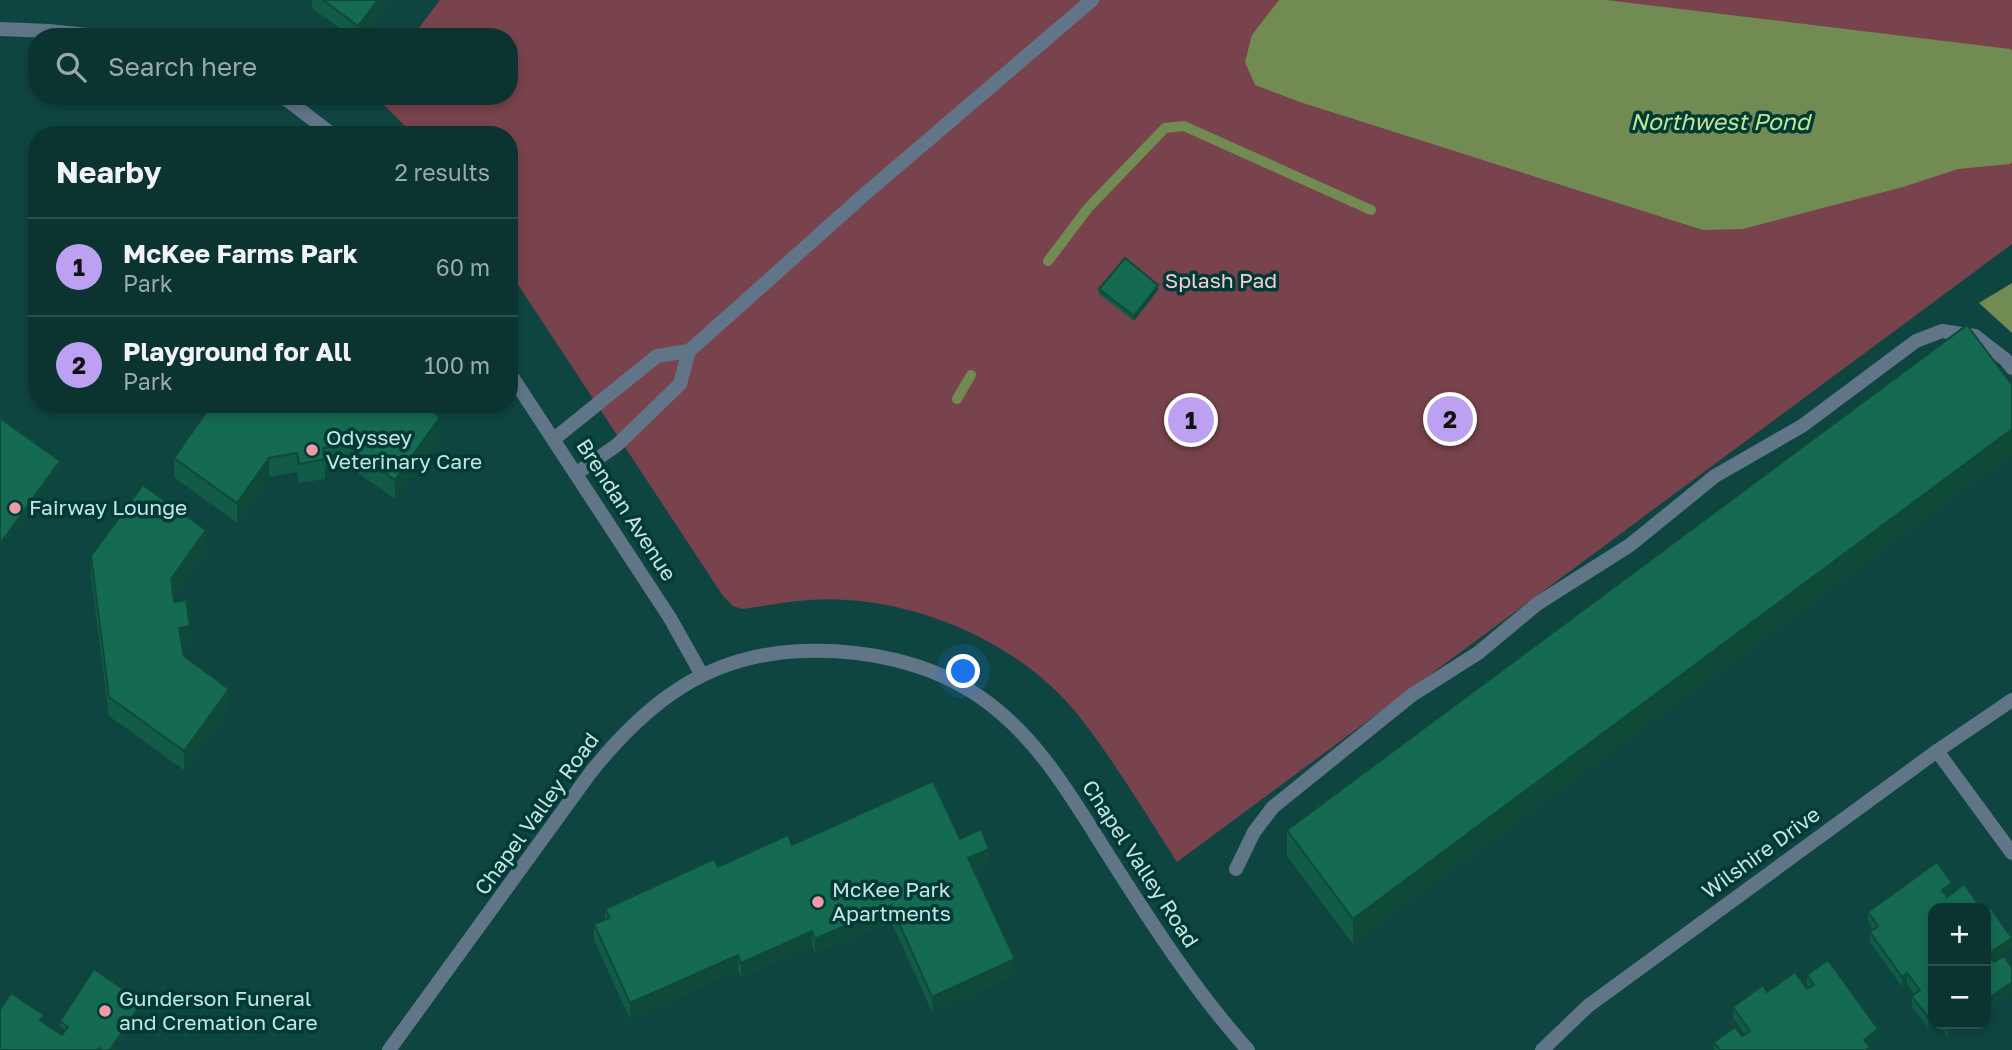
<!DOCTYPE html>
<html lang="en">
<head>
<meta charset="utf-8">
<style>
	body { margin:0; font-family:"Golos Text",sans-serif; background:#143c39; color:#f1f3f6 }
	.controls { position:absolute; right:21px; bottom:21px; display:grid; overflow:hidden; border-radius:14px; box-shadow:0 4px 10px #0003 }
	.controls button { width:63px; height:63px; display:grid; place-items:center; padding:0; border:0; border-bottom:2px solid #2b4f4d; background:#0b3431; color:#f1f3f6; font:35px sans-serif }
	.you { position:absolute; left:964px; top:672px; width:24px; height:24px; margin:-18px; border:5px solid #fff; border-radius:50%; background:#1a73e8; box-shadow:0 0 0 10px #1a73e833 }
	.badge { display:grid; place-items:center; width:46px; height:46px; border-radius:50%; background:#bca0f2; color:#111; font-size:23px; font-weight:700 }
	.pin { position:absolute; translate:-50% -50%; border:4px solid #fff; box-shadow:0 2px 7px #0006 }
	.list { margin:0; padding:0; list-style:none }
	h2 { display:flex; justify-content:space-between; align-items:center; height:91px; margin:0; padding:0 28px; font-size:30px }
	h2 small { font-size:23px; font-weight:400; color:#9aaaab }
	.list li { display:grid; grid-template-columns:46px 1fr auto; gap:21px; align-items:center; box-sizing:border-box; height:98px; padding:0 28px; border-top:2px solid #2b4f4d }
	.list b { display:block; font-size:26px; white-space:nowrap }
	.list p { margin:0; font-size:23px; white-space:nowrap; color:#9aaaab }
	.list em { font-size:23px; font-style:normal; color:#9aaaab }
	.icon { flex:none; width:38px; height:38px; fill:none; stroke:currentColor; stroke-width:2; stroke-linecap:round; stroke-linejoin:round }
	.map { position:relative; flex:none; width:2012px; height:1050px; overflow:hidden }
	.search { position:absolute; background:#0b3431; box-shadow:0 4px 10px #0003; left:28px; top:28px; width:490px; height:77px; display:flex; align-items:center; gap:18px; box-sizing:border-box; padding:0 24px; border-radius:28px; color:#9aaaab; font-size:26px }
	.panel { position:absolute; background:#0b3431; box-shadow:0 4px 10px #0003; left:28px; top:126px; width:490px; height:287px; border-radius:28px }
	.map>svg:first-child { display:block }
	.green { fill:#79434d }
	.water { fill:#718b52 }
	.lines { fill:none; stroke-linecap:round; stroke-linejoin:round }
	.stream { stroke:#718b52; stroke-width:10 }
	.service { stroke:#617589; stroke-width:14 }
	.minor { stroke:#617589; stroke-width:14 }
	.wall { fill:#125b47 }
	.shaded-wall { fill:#0f4a39 }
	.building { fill:#156a52; stroke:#0f4a39; stroke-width:2 }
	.poi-dot { fill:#f39aa9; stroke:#003a37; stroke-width:2.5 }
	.labels { text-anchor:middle; stroke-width:7; stroke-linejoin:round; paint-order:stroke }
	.park-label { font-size:21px; fill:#f6cdd2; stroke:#003a37 }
	.poi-label { font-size:21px; fill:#c5e5e2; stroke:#003a37; text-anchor:start }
	.street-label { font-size:21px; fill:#c5e5e2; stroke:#003a37 }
	.water-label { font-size:23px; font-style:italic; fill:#c0e692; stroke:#003a37 }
</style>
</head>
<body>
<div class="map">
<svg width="2012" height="1050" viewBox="0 0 2012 1050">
	<rect width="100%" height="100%" fill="#0f4541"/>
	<path class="green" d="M 440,0 L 2012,0 L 2012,244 L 1177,862 C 1145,813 1115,762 1079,716 C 1026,649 932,605 847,600 C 811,597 777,604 742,609 L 733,606 L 723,596 L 509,271 L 509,135 L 414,135 L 375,96 L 509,96 L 509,37 L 412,37 Z"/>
	<g class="water">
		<path d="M 1279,0 L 1606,0 L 2010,49 L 2012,50 L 2012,162 L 2010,164 L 1958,169 L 1903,187 L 1743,229 L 1703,230 L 1300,102 L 1255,85 L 1245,62 L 1252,35 Z"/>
		<path d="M 2012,283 L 2012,333 L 1979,303 Z"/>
	</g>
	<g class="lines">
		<g class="stream">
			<path d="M 1048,261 L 1088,208 L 1165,128 L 1184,126 L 1371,210"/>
			<path d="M 957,399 L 971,375"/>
		</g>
		<g class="service">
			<path d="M 554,439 L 657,356 L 689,351"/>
			<path d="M 577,473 L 617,445 L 680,384 L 689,351 L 865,194 L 1092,0"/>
			<path d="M 1236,869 L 1254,832 L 1273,807 L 1412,695 L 1478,653 L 1537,604 L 1630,545 L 1715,476 L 1802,426 L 1916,341 L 1942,331 L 1975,336 L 2006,360 L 2012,368"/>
		</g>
		<g class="minor">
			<path d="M 0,29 L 49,31 L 107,37"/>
			<path d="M 282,96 L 333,135"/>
			<path d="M 509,372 L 670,618 L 702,675"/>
			<path d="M 1937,751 L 2012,853"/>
			<path d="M 389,1050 L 591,772 C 648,701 709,654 804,651 C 864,649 930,662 980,697 C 1039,737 1075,803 1112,861 C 1154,927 1196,992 1248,1050"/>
			<path d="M 1542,1050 L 1588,1006 L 1937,751 L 2012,700"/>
		</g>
	</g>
	<g class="wall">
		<path d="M 312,0 L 389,0 L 362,37 L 352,37 L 312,8 Z"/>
		<path d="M 1099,289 L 1158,290 L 1134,321 L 1099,294 Z"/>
		<path d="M 1967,325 L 1353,944 L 1287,856 L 1287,830 Z"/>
		<path d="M 440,436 L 395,499 L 345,464 L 325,467 L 325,479 L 299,483 L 297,472 L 269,477 L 237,523 L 174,477 L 174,458 Z"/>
		<path d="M 206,550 L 173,595 L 174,602 L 190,645 L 182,647 L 184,656 L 229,708 L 184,770 L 109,716 L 91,576 L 91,556 Z"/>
		<path d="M 960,839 L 989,864 L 974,871 L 1015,975 L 932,1012 L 891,921 L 815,954 L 812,946 L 741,978 L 738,970 L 630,1019 L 594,940 L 594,924 L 605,919 L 605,909 L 718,867 L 792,845 Z"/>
		<path d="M 1933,908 L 1933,1024 L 1928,1028 L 1912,1007 L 1912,996 L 1914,994 L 1907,984 L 1902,987 L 1870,942 L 1870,932 L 1873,930 L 1868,922 L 1868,912 Z"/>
		<path d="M 1807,975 L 1878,1040 L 1869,1046 L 1870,1050 L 1714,1050 L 1714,1042 L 1742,1036 L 1745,1034 L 1733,1018 L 1733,1007 L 1767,992 L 1807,989 L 1809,988 L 1807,986 Z"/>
		<path d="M 142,1007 L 113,1050 L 0,1050 L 44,1020 L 43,1022 L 62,1035 L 65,1030 L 60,1026 L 60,1021 Z"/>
		<path d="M 1938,1024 L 1968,1024 L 1948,1038 Z"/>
	</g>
	<g class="shaded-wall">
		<path d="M 378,0 L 389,0 L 362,37 L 358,37 L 358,26 Z"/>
		<path d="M 1158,285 L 1158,290 L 1134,321 L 1134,316 Z"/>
		<path d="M 440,417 L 440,436 L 395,499 L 395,480 Z"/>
		<path d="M 2012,429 L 2012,455 L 1353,944 L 1353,919 Z"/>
		<path d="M 269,458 L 269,477 L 237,523 L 237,503 Z"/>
		<path d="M 60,461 L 60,467 L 0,550 L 0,544 Z"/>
		<path d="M 206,530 L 206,550 L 171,598 L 171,579 Z"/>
		<path d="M 190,626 L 190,645 L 179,648 L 179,628 Z"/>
		<path d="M 229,689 L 229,708 L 184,770 L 184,751 Z"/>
		<path d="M 989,849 L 989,864 L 968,873 L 968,858 Z"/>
		<path d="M 1952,883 L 1952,894 L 1942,901 L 1942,890 Z"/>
		<path d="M 891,905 L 891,921 L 815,954 L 815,939 Z"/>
		<path d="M 812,931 L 812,946 L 741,978 L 741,963 Z"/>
		<path d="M 2012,938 L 2012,948 L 1988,965 L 1988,954 Z"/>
		<path d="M 738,955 L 738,970 L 630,1019 L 630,1003 Z"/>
		<path d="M 1015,959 L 1015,975 L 932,1012 L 932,997 Z"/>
		<path d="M 1907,973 L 1907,984 L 1902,987 L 1902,977 Z"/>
		<path d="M 2012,982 L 2012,992 L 1986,1011 L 1986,1000 Z"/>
		<path d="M 142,1002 L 142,1007 L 113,1050 L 110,1050 Z"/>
		<path d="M 1933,1013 L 1933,1024 L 1928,1028 L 1928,1017 Z"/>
		<path d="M 1953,1024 L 1968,1024 L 1948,1038 L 1948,1027 Z"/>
		<path d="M 1878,1029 L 1878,1040 L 1864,1050 L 1864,1040 Z"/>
	</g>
	<g class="building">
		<path d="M 323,0 L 378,0 L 358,26 Z"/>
		<path d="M 1125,258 L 1158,285 L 1134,316 L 1099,289 Z"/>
		<path d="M 1967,325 L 2012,385 L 2012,429 L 1353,919 L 1287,830 Z"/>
		<path d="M 212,404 L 423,404 L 440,417 L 395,480 L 345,444 L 323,448 L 325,459 L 299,464 L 297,453 L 269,458 L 237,503 L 174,458 Z"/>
		<path d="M 0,418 L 60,461 L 0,544 Z"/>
		<path d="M 143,485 L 206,530 L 171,579 L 174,602 L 186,600 L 190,626 L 179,628 L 184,656 L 229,689 L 184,751 L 109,697 L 91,556 Z"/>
		<path d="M 933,781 L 960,839 L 981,829 L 989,849 L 968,858 L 1015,959 L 932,997 L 891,905 L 815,939 L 812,931 L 741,963 L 738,955 L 630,1003 L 594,924 L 610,918 L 605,909 L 714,859 L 718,867 L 788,835 L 792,845 Z"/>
		<path d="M 1937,862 L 1952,883 L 1942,890 L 1947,897 L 1964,884 L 1981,908 L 1933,908 L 1933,1013 L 1928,1017 L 1912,996 L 1920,990 L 1907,973 L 1902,977 L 1870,932 L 1878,926 L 1868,912 Z"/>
		<path d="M 1990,907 L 2012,938 L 1988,954 L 1994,962 L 2004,956 L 2012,968 L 2012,982 L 1986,1000 L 1986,911 Z"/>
		<path d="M 1828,960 L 1878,1029 L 1864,1040 L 1870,1047 L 1866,1050 L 1720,1050 L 1714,1042 L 1735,1027 L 1742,1036 L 1750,1031 L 1733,1007 L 1763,985 L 1767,992 L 1795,972 L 1807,989 L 1814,985 L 1807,975 Z"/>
		<path d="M 94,969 L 142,1002 L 110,1050 L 102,1050 L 99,1048 L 97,1050 L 0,1050 L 0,1010 L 11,993 L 44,1015 L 40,1020 L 62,1035 L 68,1027 L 60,1021 Z"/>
	</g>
	<g class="poi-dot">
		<circle cx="312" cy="450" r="7"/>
		<circle cx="15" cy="508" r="7"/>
		<circle cx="818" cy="902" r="7"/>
		<circle cx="105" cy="1011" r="7"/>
	</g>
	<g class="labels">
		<g class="park-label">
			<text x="1221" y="288">Splash Pad</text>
		</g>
		<g class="poi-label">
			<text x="326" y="445">Odyssey<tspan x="326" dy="24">Veterinary Care</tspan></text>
			<text x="29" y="515">Fairway Lounge</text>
			<text x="832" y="897">McKee Park<tspan x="832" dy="24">Apartments</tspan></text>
			<text x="119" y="1006">Gunderson Funeral<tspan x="119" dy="24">and Cremation Care</tspan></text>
		</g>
		<g class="street-label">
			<text transform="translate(626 510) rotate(57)" y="7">Brendan Avenue</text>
			<text transform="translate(537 814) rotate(-54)" y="7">Chapel Valley Road</text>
			<text transform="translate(1761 853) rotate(-36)" y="7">Wilshire Drive</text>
			<text transform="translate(1140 864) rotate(57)" y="7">Chapel Valley Road</text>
		</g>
		<g class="water-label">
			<text x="1720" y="130">Northwest Pond</text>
		</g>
	</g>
</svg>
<div class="controls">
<button>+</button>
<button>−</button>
</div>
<div class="you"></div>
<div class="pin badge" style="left:1191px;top:420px">1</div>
<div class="pin badge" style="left:1450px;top:419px">2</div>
<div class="search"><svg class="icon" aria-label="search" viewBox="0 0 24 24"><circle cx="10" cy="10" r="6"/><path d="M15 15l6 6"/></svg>Search here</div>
<section class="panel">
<h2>Nearby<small>2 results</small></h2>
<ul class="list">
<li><span class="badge">1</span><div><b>McKee Farms Park</b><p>Park</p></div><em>60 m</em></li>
<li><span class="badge">2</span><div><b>Playground for All</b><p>Park</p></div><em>100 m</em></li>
</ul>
</section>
</div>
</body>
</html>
